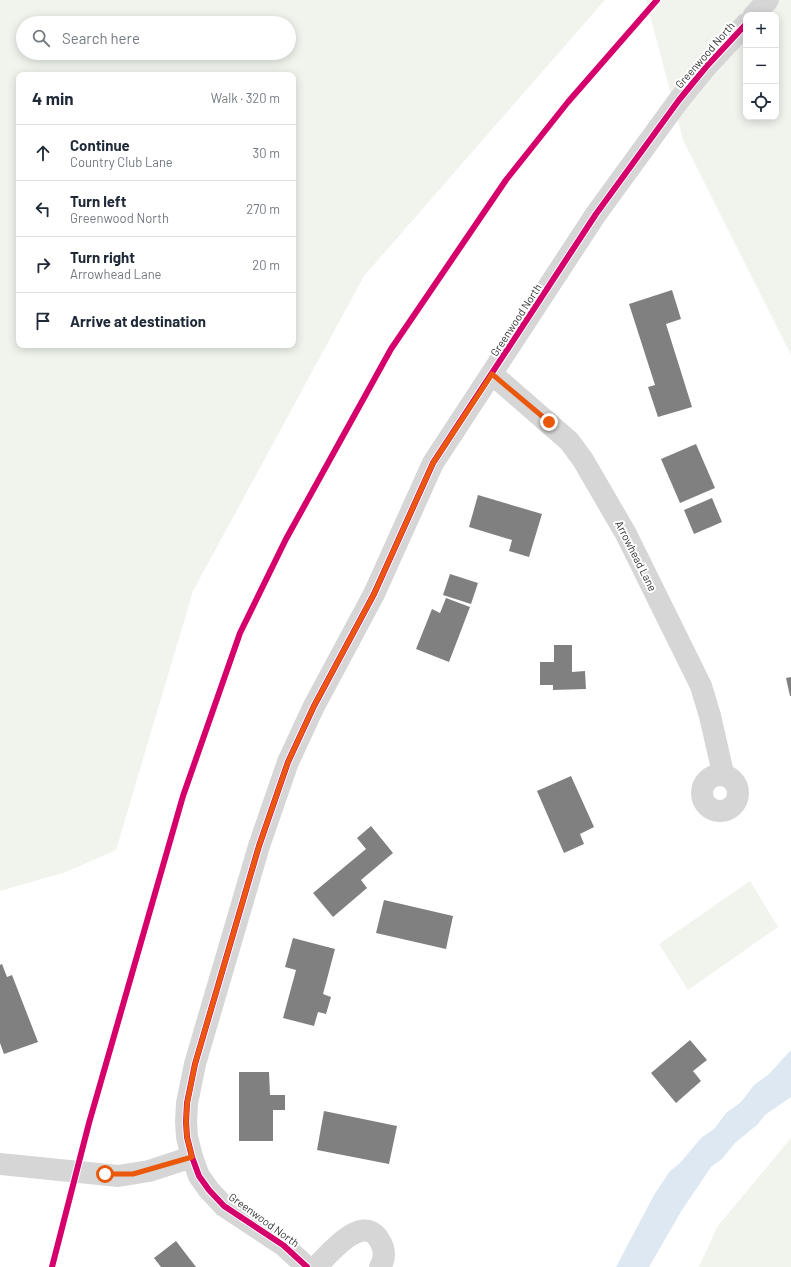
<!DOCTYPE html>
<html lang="en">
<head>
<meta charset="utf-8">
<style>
	body { margin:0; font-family:Barlow,sans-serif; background:#f6f6f7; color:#1f2937 }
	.controls { position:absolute; right:12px; top:12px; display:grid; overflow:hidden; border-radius:8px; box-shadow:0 2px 10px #0003 }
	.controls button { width:36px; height:36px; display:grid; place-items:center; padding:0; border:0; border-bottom:1px solid #e0e1e3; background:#fff; color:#1f2937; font:20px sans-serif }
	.stop { position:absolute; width:12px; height:12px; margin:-9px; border:3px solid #ea580c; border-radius:50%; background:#fff }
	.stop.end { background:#ea580c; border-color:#fff; box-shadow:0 1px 4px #0008 }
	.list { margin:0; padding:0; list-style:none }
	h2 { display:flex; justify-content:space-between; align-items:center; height:52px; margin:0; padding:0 16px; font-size:17px }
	h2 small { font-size:13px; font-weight:400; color:#747a83 }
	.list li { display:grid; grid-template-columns:26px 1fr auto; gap:12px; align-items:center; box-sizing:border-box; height:56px; padding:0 16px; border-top:1px solid #e0e1e3 }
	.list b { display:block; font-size:15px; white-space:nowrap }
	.list p { margin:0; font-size:13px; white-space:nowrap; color:#747a83 }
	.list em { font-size:13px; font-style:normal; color:#747a83 }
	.icon { flex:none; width:22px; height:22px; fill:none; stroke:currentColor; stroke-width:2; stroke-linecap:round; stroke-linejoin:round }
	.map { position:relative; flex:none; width:791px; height:1267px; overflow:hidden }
	.search { position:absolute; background:#fff; box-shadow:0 2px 10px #0003; left:16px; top:16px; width:280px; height:44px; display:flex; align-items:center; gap:10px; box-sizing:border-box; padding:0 14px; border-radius:22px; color:#747a83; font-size:15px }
	.panel { position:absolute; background:#fff; box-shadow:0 2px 10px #0003; left:16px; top:72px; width:280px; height:276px; border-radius:8px }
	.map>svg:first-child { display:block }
	.green { fill:#f0f4ed; fill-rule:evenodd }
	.water { fill:#dee8f2 }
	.building { fill:#808080 }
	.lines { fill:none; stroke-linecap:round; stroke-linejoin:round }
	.minor { stroke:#d6d6d6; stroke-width:22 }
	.cycleway-casing { stroke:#fff; stroke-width:8 }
	.cycleway { stroke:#d6006c; stroke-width:6 }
	.route { stroke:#ea580c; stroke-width:5 }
	.labels { text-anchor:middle; stroke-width:4; stroke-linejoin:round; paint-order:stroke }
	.street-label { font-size:11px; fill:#323232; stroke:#fff }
</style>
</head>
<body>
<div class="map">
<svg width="791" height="1267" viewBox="0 0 791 1267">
	<rect width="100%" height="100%" fill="#fff"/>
	<g class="green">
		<path d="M 0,0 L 605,0 L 364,276 L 193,591 L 116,850 L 66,872 L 0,891 ZM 23,23 L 289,23 L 289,53 L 23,53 ZM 19,75 L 293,75 L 293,345 L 19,345 Z"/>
		<path d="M 646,0 L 791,0 L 791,355 L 683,140 ZM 746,15 L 776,15 L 776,117 L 746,117 Z"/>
		<path d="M 750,881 L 778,927 L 688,990 L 659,944 Z"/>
		<path d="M 791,1138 L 791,1267 L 699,1267 L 717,1227 Z"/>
	</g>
	<path class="water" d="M 791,1050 L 791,1097 L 765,1115 L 757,1125 L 735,1143 L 722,1159 L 711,1167 L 682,1210 L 649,1267 L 616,1267 L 654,1195 L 670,1171 L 680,1163 L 701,1138 L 714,1129 L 726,1113 L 741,1102 L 754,1085 L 769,1074 Z"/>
	<g class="building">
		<path d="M 672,290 L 681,319 L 666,324 L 692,407 L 658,417 L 648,387 L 655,385 L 629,304 Z"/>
		<path d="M 696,444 L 715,488 L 680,503 L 661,459 Z"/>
		<path d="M 478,495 L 542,514 L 529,557 L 509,551 L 512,540 L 469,527 Z"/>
		<path d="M 712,498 L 722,522 L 694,534 L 684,510 Z"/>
		<path d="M 450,574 L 478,583 L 471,604 L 443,595 Z"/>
		<path d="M 446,598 L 470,607 L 449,662 L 416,649 L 432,609 L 440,613 Z"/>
		<path d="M 554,645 L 572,645 L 572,672 L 585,671 L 586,689 L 553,690 L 553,685 L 540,685 L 540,662 L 554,662 Z"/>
		<path d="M 791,677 L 791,696 L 790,696 L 786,678 Z"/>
		<path d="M 571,776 L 594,827 L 580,834 L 584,844 L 564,853 L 537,791 Z"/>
		<path d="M 371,826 L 393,853 L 361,880 L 367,888 L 333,917 L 313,893 L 366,849 L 357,838 Z"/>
		<path d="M 384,900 L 453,916 L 446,949 L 376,933 Z"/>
		<path d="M 293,938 L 335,949 L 323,994 L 331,997 L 326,1014 L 318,1012 L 314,1026 L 283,1018 L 296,970 L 285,967 Z"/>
		<path d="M 2,964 L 7,977 L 12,975 L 38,1042 L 4,1054 L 0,1043 L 0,965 Z"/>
		<path d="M 690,1040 L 707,1060 L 693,1071 L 701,1081 L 676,1103 L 651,1073 Z"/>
		<path d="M 239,1072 L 269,1072 L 270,1095 L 285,1095 L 285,1110 L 273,1110 L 273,1141 L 239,1141 Z"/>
		<path d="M 324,1111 L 397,1126 L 389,1164 L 317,1150 Z"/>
		<path d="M 176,1241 L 196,1267 L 161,1267 L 154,1258 Z"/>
	</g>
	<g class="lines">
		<g class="minor">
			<path d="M 754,15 L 768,0"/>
			<path d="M 492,374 L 569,441 L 583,460 L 626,534 L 701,686 L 710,716 L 723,773"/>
			<circle cx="720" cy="793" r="18"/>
			<path d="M 0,1164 L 118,1176 L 149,1171 L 192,1157"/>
			<path d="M 307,1267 L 283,1245 L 224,1206 L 209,1190 L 199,1176 L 192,1157 L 187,1137 L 186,1122 L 187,1103 L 195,1064 L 259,846 L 288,762 L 314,706 L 374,594 L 433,463 L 596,214 L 679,100 L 706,67 L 746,24"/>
			<path d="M 316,1267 C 330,1253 365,1209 381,1243 C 385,1251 385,1259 380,1267"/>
		</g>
		<defs>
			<g id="cycleway">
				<path d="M 52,1267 L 89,1123 L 183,796 L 240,633 L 286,539 L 391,349 L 506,180 L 568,102 L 657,0"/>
				<path d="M 307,1267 L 283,1245 L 224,1206 L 209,1190 L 199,1176 L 192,1157 L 187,1137 L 186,1122 L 187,1103 L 195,1064 L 259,846 L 288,762 L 314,706 L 374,594 L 433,463 L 596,214 L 679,100 L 706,67 L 746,24"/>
			</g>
		</defs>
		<use href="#cycleway" class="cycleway-casing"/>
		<use href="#cycleway" class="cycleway"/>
	</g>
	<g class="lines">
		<path class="route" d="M 105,1174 L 133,1174 L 192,1157 L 187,1137 L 186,1122 L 187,1104 L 195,1064 L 259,846 L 288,762 L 314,706 L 374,594 L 433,463 L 492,374 L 549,422"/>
	</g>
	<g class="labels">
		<g class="street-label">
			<text transform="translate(705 55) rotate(-49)" y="4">Greenwood North</text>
			<text transform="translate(516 320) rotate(-57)" y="4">Greenwood North</text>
			<text transform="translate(636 556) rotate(63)" y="4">Arrowhead Lane</text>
			<text transform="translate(264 1220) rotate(36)" y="4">Greenwood North</text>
		</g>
	</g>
</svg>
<div class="controls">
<button>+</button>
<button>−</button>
<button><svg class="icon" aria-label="locate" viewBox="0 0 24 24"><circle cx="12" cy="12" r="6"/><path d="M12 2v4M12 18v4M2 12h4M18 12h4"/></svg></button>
</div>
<div class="stop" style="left:105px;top:1174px"></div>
<div class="stop end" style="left:549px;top:422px"></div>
<div class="search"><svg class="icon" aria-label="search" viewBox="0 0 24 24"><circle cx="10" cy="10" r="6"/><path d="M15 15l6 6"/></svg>Search here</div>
<section class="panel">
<h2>4 min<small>Walk · 320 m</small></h2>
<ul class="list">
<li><svg class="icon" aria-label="ahead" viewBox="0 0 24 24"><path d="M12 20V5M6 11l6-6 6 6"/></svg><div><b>Continue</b><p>Country Club Lane</p></div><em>30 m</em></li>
<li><svg class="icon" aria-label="left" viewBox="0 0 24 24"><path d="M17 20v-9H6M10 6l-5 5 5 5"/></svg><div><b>Turn left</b><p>Greenwood North</p></div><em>270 m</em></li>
<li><svg class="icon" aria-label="right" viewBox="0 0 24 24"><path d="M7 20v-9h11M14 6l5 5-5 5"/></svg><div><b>Turn right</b><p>Arrowhead Lane</p></div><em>20 m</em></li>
<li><svg class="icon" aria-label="arrive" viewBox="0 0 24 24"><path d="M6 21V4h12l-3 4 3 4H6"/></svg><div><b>Arrive at destination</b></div></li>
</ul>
</section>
</div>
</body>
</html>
